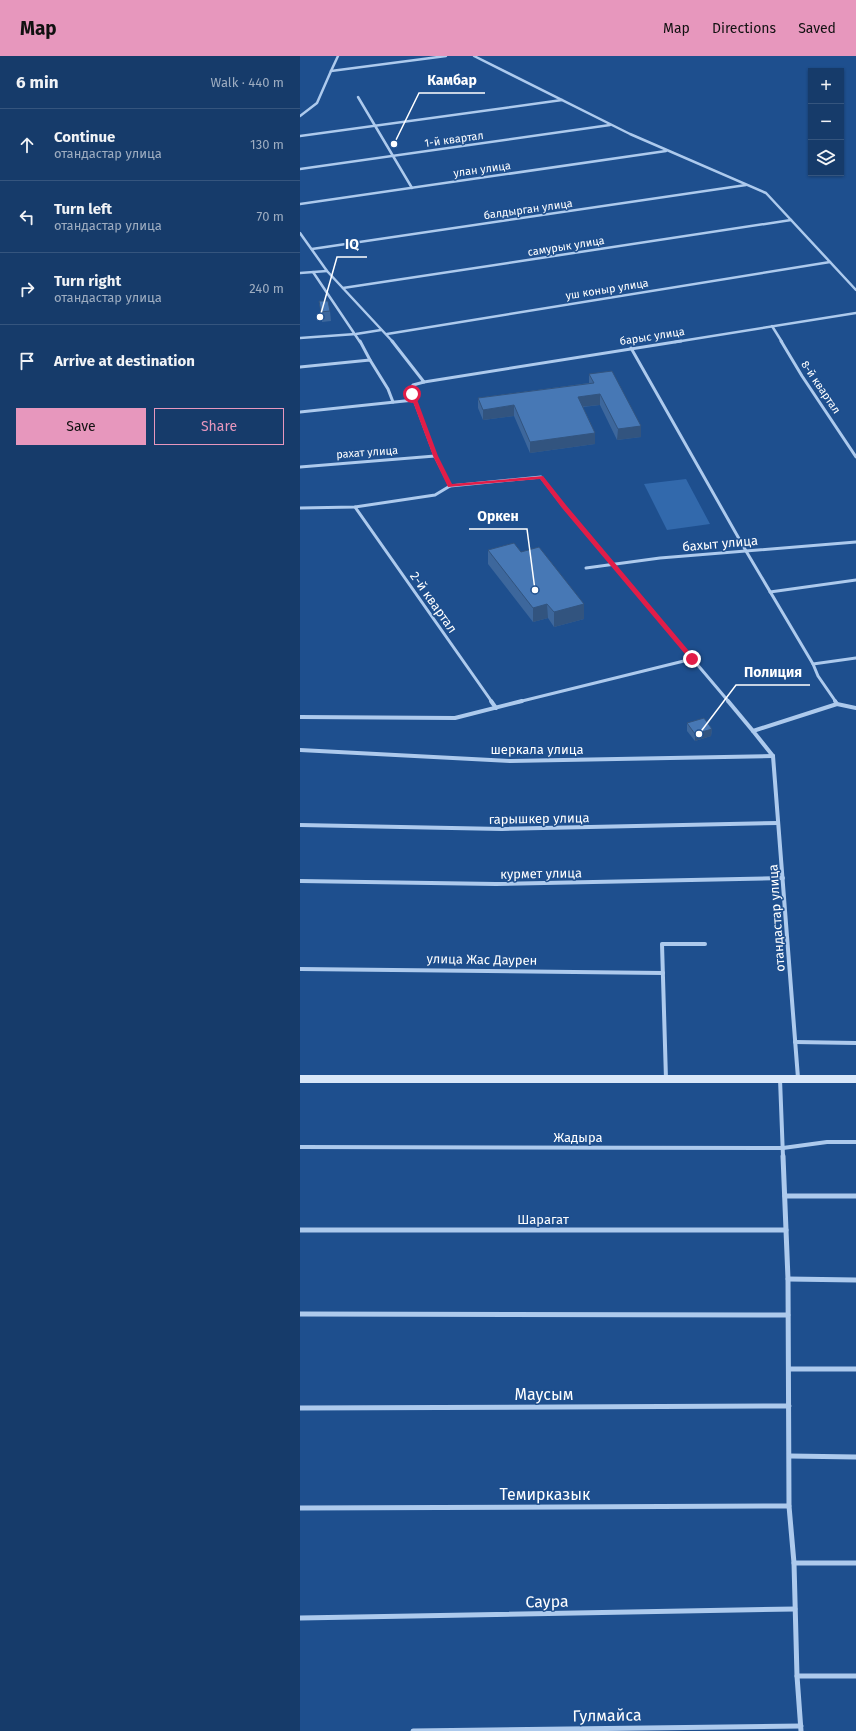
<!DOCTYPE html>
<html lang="en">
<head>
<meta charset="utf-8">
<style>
	body { margin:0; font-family:"Fira Sans",sans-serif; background:#1f4270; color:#f1f3f6 }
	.controls { position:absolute; right:12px; top:12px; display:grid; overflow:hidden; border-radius:0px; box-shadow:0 1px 3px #0004 }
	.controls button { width:36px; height:36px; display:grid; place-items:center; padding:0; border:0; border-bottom:1px solid #35557e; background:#163b6a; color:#f1f3f6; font:20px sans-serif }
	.stop { position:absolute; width:12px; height:12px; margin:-9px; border:3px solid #e11d48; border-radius:50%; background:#fff }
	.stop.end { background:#e11d48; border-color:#fff; box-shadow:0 1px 4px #0008 }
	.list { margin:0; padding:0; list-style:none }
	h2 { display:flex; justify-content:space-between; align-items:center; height:52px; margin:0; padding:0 16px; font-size:17px }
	h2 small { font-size:13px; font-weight:400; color:#9eadc1 }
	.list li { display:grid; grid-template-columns:26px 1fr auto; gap:12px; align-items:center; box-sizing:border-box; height:72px; padding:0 16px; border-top:1px solid #35557e }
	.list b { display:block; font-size:15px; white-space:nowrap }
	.list p { margin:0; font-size:13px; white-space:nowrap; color:#9eadc1 }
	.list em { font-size:13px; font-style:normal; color:#9eadc1 }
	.actions { display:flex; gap:8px; padding:12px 16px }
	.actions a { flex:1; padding:9px 0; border:1px solid #e797bd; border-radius:0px; text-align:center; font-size:14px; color:#e797bd }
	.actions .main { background:#e797bd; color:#111 }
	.icon { flex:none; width:22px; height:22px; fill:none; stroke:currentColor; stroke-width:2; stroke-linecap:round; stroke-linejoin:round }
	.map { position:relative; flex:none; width:556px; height:1675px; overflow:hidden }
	header { display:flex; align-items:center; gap:24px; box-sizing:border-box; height:56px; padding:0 20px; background:#e797bd; color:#111 }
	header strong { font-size:19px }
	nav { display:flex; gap:22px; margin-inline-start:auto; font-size:14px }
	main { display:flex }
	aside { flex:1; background:#163b6a }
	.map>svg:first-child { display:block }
	.green { fill:#3269ac }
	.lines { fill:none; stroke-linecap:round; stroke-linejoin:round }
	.minor-far3 { stroke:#adcaed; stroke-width:2.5 }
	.minor-far2 { stroke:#adcaed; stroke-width:3 }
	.minor-far1 { stroke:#adcaed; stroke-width:4 }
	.minor { stroke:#adcaed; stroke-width:5 }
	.secondary { stroke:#d9e7f9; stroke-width:8 }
	.wall { fill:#3d679c }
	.shaded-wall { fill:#32547f }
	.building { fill:#4778b5; stroke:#32547f }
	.route { fill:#e11d48 }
	.labels { text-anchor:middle; stroke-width:3; stroke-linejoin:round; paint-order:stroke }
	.far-street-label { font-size:11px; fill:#fff; stroke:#1e4f8e }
	.street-label { font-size:13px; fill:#fff; stroke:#1e4f8e }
	.near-street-label { font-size:16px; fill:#fff; stroke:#1e4f8e }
	.leader { fill:none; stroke:#fff; stroke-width:1.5 }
	.callout-dot { fill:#fff; stroke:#1e4f8e; stroke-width:1.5 }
	.callout-label { font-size:14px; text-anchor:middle; font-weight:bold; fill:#fff; stroke:#1e4f8e; stroke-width:3; stroke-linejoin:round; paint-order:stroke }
</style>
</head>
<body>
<header>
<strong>Map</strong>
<nav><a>Map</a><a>Directions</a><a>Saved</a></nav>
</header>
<main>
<aside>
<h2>6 min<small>Walk · 440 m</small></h2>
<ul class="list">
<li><svg class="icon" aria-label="ahead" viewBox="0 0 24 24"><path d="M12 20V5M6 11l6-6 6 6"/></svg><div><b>Continue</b><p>отандастар улица</p></div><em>130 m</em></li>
<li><svg class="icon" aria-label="left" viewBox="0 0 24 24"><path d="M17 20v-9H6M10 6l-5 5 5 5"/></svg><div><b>Turn left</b><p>отандастар улица</p></div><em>70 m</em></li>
<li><svg class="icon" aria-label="right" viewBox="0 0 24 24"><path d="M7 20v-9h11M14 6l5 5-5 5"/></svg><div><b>Turn right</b><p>отандастар улица</p></div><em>240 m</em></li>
<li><svg class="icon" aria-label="arrive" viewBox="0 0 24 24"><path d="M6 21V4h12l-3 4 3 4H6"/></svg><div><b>Arrive at destination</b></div></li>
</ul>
<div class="actions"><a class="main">Save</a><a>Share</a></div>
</aside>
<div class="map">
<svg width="556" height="1675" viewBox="0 0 556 1675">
	<rect width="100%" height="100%" fill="#1e4f8e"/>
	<path class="green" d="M 386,423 L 410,468 L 367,474 L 344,428 Z"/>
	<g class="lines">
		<g class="minor-far3">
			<path d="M 174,0 L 330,78 L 466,137 L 556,234"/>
			<path d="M 31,15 L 38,0"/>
			<path d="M 58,41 L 112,132"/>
			<path d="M 0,60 L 17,47 L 31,15 L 146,0"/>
			<path d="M 0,80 L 262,44"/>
			<path d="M 0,113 L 310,69"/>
			<path d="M 0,148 L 366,95"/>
			<path d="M 0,177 L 27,215 L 93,286"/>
			<path d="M 12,193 L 446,129"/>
			<path d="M 13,216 L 60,286"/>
			<path d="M 0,217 L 27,215"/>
			<path d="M 43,232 L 491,164"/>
			<path d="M 472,270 L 482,286"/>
			<path d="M 87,278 L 530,206"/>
			<path d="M 0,282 L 56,278 L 81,274"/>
			<path d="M 375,286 L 556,257"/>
		</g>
		<g class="minor-far2">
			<path d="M 60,285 L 70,304"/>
			<path d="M 92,285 L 124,326 L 381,285"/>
			<path d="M 481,285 L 502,320 L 556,401"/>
			<path d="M 331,292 L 446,495 L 513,608 L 518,620 L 536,646"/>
			<path d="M 0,311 L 70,304 L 88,333 L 93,346"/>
			<path d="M 124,326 L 113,329 L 111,333 L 112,338 L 135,400 L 150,430 L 241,421 L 264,451 L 429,646"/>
			<path d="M 0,356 L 114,344"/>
			<path d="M 0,411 L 135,400"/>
			<path d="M 55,451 L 192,646"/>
			<path d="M 0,452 L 55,451 L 135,439 L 150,430"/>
			<path d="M 286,512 L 360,502 L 556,486"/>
			<path d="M 470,536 L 556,524"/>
			<path d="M 513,608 L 556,602"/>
			<path d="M 218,646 L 392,603"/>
		</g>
		<g class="minor-far1">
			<path d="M 191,645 L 196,652"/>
			<path d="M 428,645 L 453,675"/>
			<path d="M 535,645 L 537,648"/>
			<path d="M 0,661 L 155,662 L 222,645"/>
			<path d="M 0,694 L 210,705 L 473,700"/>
			<path d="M 473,700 L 498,1022"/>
			<path d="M 473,700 L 453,675 L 537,648 L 556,652"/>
			<path d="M 0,769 L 202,773 L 478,767"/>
			<path d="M 0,825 L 196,828 L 483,822"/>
			<path d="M 0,913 L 363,917"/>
			<path d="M 495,986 L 556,987"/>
			<path d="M 366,1023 L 362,888 L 405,888"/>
			<path d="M 480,1023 L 483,1101"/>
			<path d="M 0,1091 L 483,1092 L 527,1086 L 556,1086"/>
		</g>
		<g class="minor">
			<path d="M 483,1100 L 488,1223 L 489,1450 L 494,1507 L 497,1620 L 501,1675"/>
			<path d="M 485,1140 L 556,1140"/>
			<path d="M 0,1174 L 486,1174"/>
			<path d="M 488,1223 L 556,1224"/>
			<path d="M 0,1258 L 488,1259"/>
			<path d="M 489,1313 L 556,1313"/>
			<path d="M 0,1352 L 489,1350"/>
			<path d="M 490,1400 L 556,1401"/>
			<path d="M 0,1452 L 489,1450"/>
			<path d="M 494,1507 L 556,1507"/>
			<path d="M 0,1562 L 495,1553"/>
			<path d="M 497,1620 L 556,1620"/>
			<path d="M 113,1675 L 501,1670"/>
		</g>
		<path class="secondary" d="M 0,1023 L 556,1023"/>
	</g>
	<g class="wall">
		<path d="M 19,245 L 30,255 L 31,265 L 22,266 Z"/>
		<path d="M 289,318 L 341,381 L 317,384 L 300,349 L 283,351 L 295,377 L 295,388 L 230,397 L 214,360 L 183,364 L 178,352 L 178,342 L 289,327 Z"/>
		<path d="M 188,494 L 284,563 L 254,571 L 248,562 L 233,566 L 188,508 Z"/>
		<path d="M 387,667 L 412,673 L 411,680 L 395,685 L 387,675 Z"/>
	</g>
	<g class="shaded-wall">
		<path d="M 300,338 L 300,349 L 278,351 L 278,341 Z"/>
		<path d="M 214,349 L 214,360 L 183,364 L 183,354 Z"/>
		<path d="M 341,370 L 341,381 L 317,384 L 318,373 Z"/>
		<path d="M 295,377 L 295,388 L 230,397 L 230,386 Z"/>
		<path d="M 247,548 L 248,562 L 233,566 L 233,552 Z"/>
		<path d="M 284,548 L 284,563 L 254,571 L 254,556 Z"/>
		<path d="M 412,673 L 411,680 L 395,685 L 395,678 Z"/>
	</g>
	<g class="building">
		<path d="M 19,245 L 28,245 L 30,255 L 21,256 Z"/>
		<path d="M 312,315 L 341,370 L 318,373 L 300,338 L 278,341 L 295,377 L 230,386 L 214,349 L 183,354 L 178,342 L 294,327 L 289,318 Z"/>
		<path d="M 214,487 L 221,496 L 239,491 L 284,548 L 254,556 L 247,548 L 233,552 L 188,494 Z"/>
		<path d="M 404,662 L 412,673 L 395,678 L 387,667 Z"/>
	</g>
	<path class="route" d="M 112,336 L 115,338 L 138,400 L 152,428 L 243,420 L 266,449 L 394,601 L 394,604 L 390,604 L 262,452 L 240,423 L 148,431 L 133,400 L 110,338 Z"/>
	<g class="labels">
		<g class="far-street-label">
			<text transform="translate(154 83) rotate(-8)" y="4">1-й квартал</text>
			<text transform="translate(182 113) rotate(-8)" y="4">улан улица</text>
			<text transform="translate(228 153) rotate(-8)" y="4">балдырган улица</text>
			<text transform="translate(266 190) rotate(-9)" y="4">самурык улица</text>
			<text transform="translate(307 233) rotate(-9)" y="4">уш коныр улица</text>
			<text transform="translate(352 280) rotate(-9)" y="4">барыс улица</text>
			<text transform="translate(521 331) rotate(56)" y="4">8-й квартал</text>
			<text transform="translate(67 396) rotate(-4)" y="4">рахат улица</text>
		</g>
		<g class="street-label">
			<text transform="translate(420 487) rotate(-5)" y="5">бахыт улица</text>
			<text transform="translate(134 546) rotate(55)" y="5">2-й квартал</text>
			<text x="237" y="698">шеркала улица</text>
			<text transform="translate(239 762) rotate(-1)" y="5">гарышкер улица</text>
			<text transform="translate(241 817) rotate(-1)" y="5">курмет улица</text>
			<text transform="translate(476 862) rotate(-94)" y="5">отандастар улица</text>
			<text transform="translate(182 903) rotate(1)" y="5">улица Жас Даурен</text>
			<text x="278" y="1086">Жадыра</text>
			<text x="243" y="1168">Шарагат</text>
		</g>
		<g class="near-street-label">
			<text x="244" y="1344">Маусым</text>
			<text x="245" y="1444">Темирказык</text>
			<text transform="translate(247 1545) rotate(-1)" y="6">Саура</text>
			<text transform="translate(307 1659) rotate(-1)" y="6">Гулмайса</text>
		</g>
	</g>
	<path class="leader" d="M94 88L119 37H185M20 261L37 201H67M235 534L227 473H169M399 678L436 629H510"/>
	<g class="callout-dot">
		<circle cx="94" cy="88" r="4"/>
		<circle cx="20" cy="261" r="4"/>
		<circle cx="235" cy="534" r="4"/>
		<circle cx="399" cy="678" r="4"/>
	</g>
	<g class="callout-label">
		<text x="152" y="29">Камбар</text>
		<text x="52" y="193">IQ</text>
		<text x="198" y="465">Оркен</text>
		<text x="473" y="621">Полиция</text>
	</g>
</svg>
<div class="controls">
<button>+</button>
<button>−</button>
<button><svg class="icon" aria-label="layers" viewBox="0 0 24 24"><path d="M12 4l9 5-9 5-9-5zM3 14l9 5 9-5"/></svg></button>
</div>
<div class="stop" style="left:112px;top:338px"></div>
<div class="stop end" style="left:392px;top:603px"></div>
</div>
</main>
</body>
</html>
